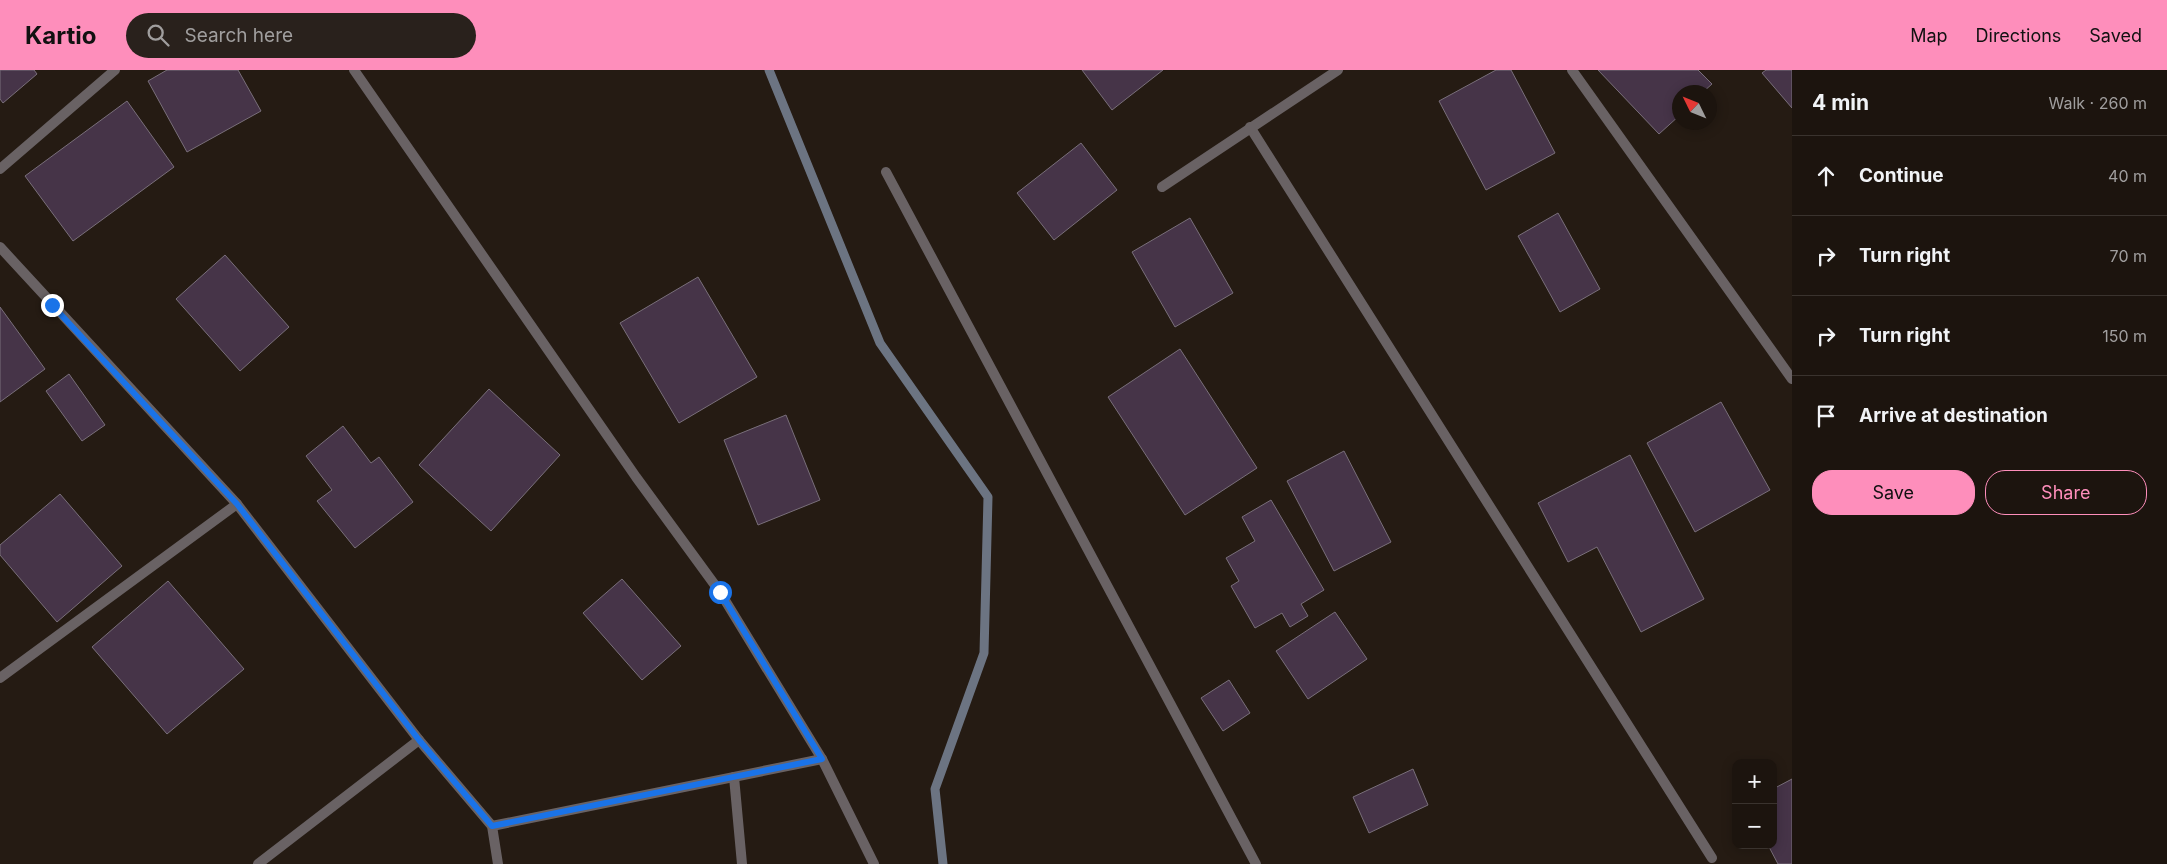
<!DOCTYPE html>
<html lang="en">
<head>
<meta charset="utf-8">
<style>
	body { margin:0; font-family:Inter,sans-serif; background:#29211c; color:#f1f3f6 }
	.controls { position:absolute; right:15px; bottom:15px; display:grid; overflow:hidden; border-radius:10px; box-shadow:0 2px 12px #0003 }
	.controls button { width:45px; height:45px; display:grid; place-items:center; padding:0; border:0; border-bottom:1px solid #3a332e; background:#1c140e; color:#f1f3f6; font:25px sans-serif }
	.compass { position:absolute; left:1672px; top:15px; width:45px; height:45px; border-radius:50%; background:#1c140e; box-shadow:0 2px 12px #0003; rotate:313deg }
	.stop { position:absolute; width:15px; height:15px; margin:-11px; border:4px solid #1a73e8; border-radius:50%; background:#fff }
	.stop.end { background:#1a73e8; border-color:#fff; box-shadow:0 1px 5px #0008 }
	.list { margin:0; padding:0; list-style:none }
	h2 { display:flex; justify-content:space-between; align-items:center; height:65px; margin:0; padding:0 20px; font-size:21px }
	h2 small { font-size:16px; font-weight:400; color:#a09e9e }
	.list li { display:grid; grid-template-columns:32px 1fr auto; gap:15px; align-items:center; box-sizing:border-box; height:80px; padding:0 20px; border-top:1px solid #3a332e }
	.list b { display:block; font-size:19px; white-space:nowrap }
	.list em { font-size:16px; font-style:normal; color:#a09e9e }
	.actions { display:flex; gap:10px; padding:15px 20px }
	.actions a { flex:1; padding:11px 0; border:1px solid #fe8ebb; border-radius:20px; text-align:center; font-size:18px; color:#fe8ebb }
	.actions .main { background:#fe8ebb; color:#111 }
	.icon { flex:none; width:28px; height:28px; fill:none; stroke:currentColor; stroke-width:2; stroke-linecap:round; stroke-linejoin:round }
	.map { position:relative; flex:none; width:1792px; height:794px; overflow:hidden }
	header { display:flex; align-items:center; gap:30px; box-sizing:border-box; height:70px; padding:0 25px; background:#fe8ebb; color:#111 }
	header strong { font-size:24px }
	nav { display:flex; gap:28px; margin-inline-start:auto; font-size:18px }
	.search { width:350px; height:45px; background:#29211c; display:flex; align-items:center; gap:12px; box-sizing:border-box; padding:0 18px; border-radius:28px; color:#a09e9e; font-size:19px }
	main { display:flex }
	aside { flex:1; background:#1c140e }
	.map>svg:first-child { display:block }
	.lines { fill:none; stroke-linecap:round; stroke-linejoin:round }
	.stream { stroke:#6c7482; stroke-width:9 }
	.building { fill:#463448; stroke:#796f7a }
	.street { stroke:#696264; stroke-width:10 }
	.route { stroke:#1a73e8; stroke-width:6 }
</style>
</head>
<body>
<header>
<strong>Kartio</strong>
<div class="search"><svg class="icon" aria-label="search" viewBox="0 0 24 24"><circle cx="10" cy="10" r="6"/><path d="M15 15l6 6"/></svg>Search here</div>
<nav><a>Map</a><a>Directions</a><a>Saved</a></nav>
</header>
<main>
<div class="map">
<svg width="1792" height="794" viewBox="0 0 1792 794">
	<rect width="100%" height="100%" fill="#251b13"/>
	<g class="lines">
		<path class="stream" d="M 769,0 L 880,273 L 988,427 L 984,583 L 935,719 L 943,794"/>
	</g>
	<g class="building">
		<path d="M 0,0 L 34,0 L 37,4 L 3,33 L 0,29 Z"/>
		<path d="M 167,0 L 238,0 L 261,41 L 187,82 L 148,11 Z"/>
		<path d="M 1082,0 L 1163,0 L 1112,40 Z"/>
		<path d="M 1496,0 L 1511,0 L 1555,83 L 1486,120 L 1439,31 Z"/>
		<path d="M 1598,0 L 1698,0 L 1712,14 L 1703,22 L 1680,22 L 1680,45 L 1659,64 Z"/>
		<path d="M 1766,0 L 1792,0 L 1792,38 L 1762,3 Z"/>
		<path d="M 127,31 L 174,97 L 73,171 L 25,106 Z"/>
		<path d="M 1081,73 L 1117,120 L 1054,170 L 1017,123 Z"/>
		<path d="M 1558,143 L 1600,219 L 1560,242 L 1518,166 Z"/>
		<path d="M 1190,148 L 1233,223 L 1175,257 L 1132,182 Z"/>
		<path d="M 225,185 L 289,257 L 240,301 L 176,229 Z"/>
		<path d="M 698,207 L 757,307 L 679,353 L 620,253 Z"/>
		<path d="M 0,237 L 45,299 L 0,332 Z"/>
		<path d="M 1180,279 L 1257,398 L 1185,445 L 1108,327 Z"/>
		<path d="M 69,304 L 105,355 L 82,371 L 46,321 Z"/>
		<path d="M 489,319 L 560,385 L 491,461 L 419,395 Z"/>
		<path d="M 1721,332 L 1770,420 L 1695,462 L 1647,373 Z"/>
		<path d="M 786,345 L 820,430 L 758,455 L 724,370 Z"/>
		<path d="M 343,356 L 371,393 L 379,387 L 413,432 L 355,478 L 317,431 L 332,420 L 306,386 Z"/>
		<path d="M 1344,381 L 1391,472 L 1334,501 L 1287,411 Z"/>
		<path d="M 1630,385 L 1704,529 L 1641,562 L 1597,477 L 1568,492 L 1538,433 Z"/>
		<path d="M 60,424 L 122,496 L 57,552 L 0,485 L 0,475 Z"/>
		<path d="M 1271,430 L 1324,520 L 1301,534 L 1308,546 L 1290,557 L 1282,543 L 1255,558 L 1231,516 L 1239,511 L 1226,488 L 1255,471 L 1242,447 Z"/>
		<path d="M 622,509 L 681,576 L 642,610 L 583,543 Z"/>
		<path d="M 168,511 L 244,599 L 167,664 L 92,577 Z"/>
		<path d="M 1335,542 L 1367,589 L 1308,629 L 1276,581 Z"/>
		<path d="M 1229,610 L 1250,643 L 1223,661 L 1201,628 Z"/>
		<path d="M 1413,699 L 1428,735 L 1369,763 L 1353,727 Z"/>
		<path d="M 1792,709 L 1792,794 L 1778,794 L 1768,775 L 1773,775 L 1773,719 Z"/>
	</g>
	<g class="lines">
		<g class="street">
			<path d="M 354,0 L 636,407 L 720,522 L 822,689 L 874,794"/>
			<path d="M 1572,0 L 1792,309"/>
			<path d="M 1250,57 L 1712,788"/>
			<path d="M 0,99 L 115,0"/>
			<path d="M 886,102 L 1256,794"/>
			<path d="M 1162,117 L 1338,0"/>
			<path d="M 0,177 L 237,434 L 419,670 L 492,756 L 498,794"/>
			<path d="M 0,608 L 237,434"/>
			<path d="M 734,707 L 742,794"/>
			<path d="M 492,756 L 822,689"/>
			<path d="M 258,794 L 419,670"/>
		</g>
	</g>
	<g class="lines">
		<path class="route" d="M 52,235 L 237,434 L 419,670 L 492,756 L 822,689 L 720,522"/>
	</g>
</svg>
<div class="controls">
<button>+</button>
<button>−</button>
</div>
<svg class="compass" viewBox="-18 -18 36 36"><path d="M0-13l5 13h-10z" fill="#e53935"/><path d="M0 13l5-13h-10z" fill="#a09e9e"/></svg>
<div class="stop" style="left:720px;top:522px"></div>
<div class="stop end" style="left:52px;top:235px"></div>
</div>
<aside>
<h2>4 min<small>Walk · 260 m</small></h2>
<ul class="list">
<li><svg class="icon" aria-label="ahead" viewBox="0 0 24 24"><path d="M12 20V5M6 11l6-6 6 6"/></svg><div><b>Continue</b></div><em>40 m</em></li>
<li><svg class="icon" aria-label="right" viewBox="0 0 24 24"><path d="M7 20v-9h11M14 6l5 5-5 5"/></svg><div><b>Turn right</b></div><em>70 m</em></li>
<li><svg class="icon" aria-label="right" viewBox="0 0 24 24"><path d="M7 20v-9h11M14 6l5 5-5 5"/></svg><div><b>Turn right</b></div><em>150 m</em></li>
<li><svg class="icon" aria-label="arrive" viewBox="0 0 24 24"><path d="M6 21V4h12l-3 4 3 4H6"/></svg><div><b>Arrive at destination</b></div></li>
</ul>
<div class="actions"><a class="main">Save</a><a>Share</a></div>
</aside>
</main>
</body>
</html>
